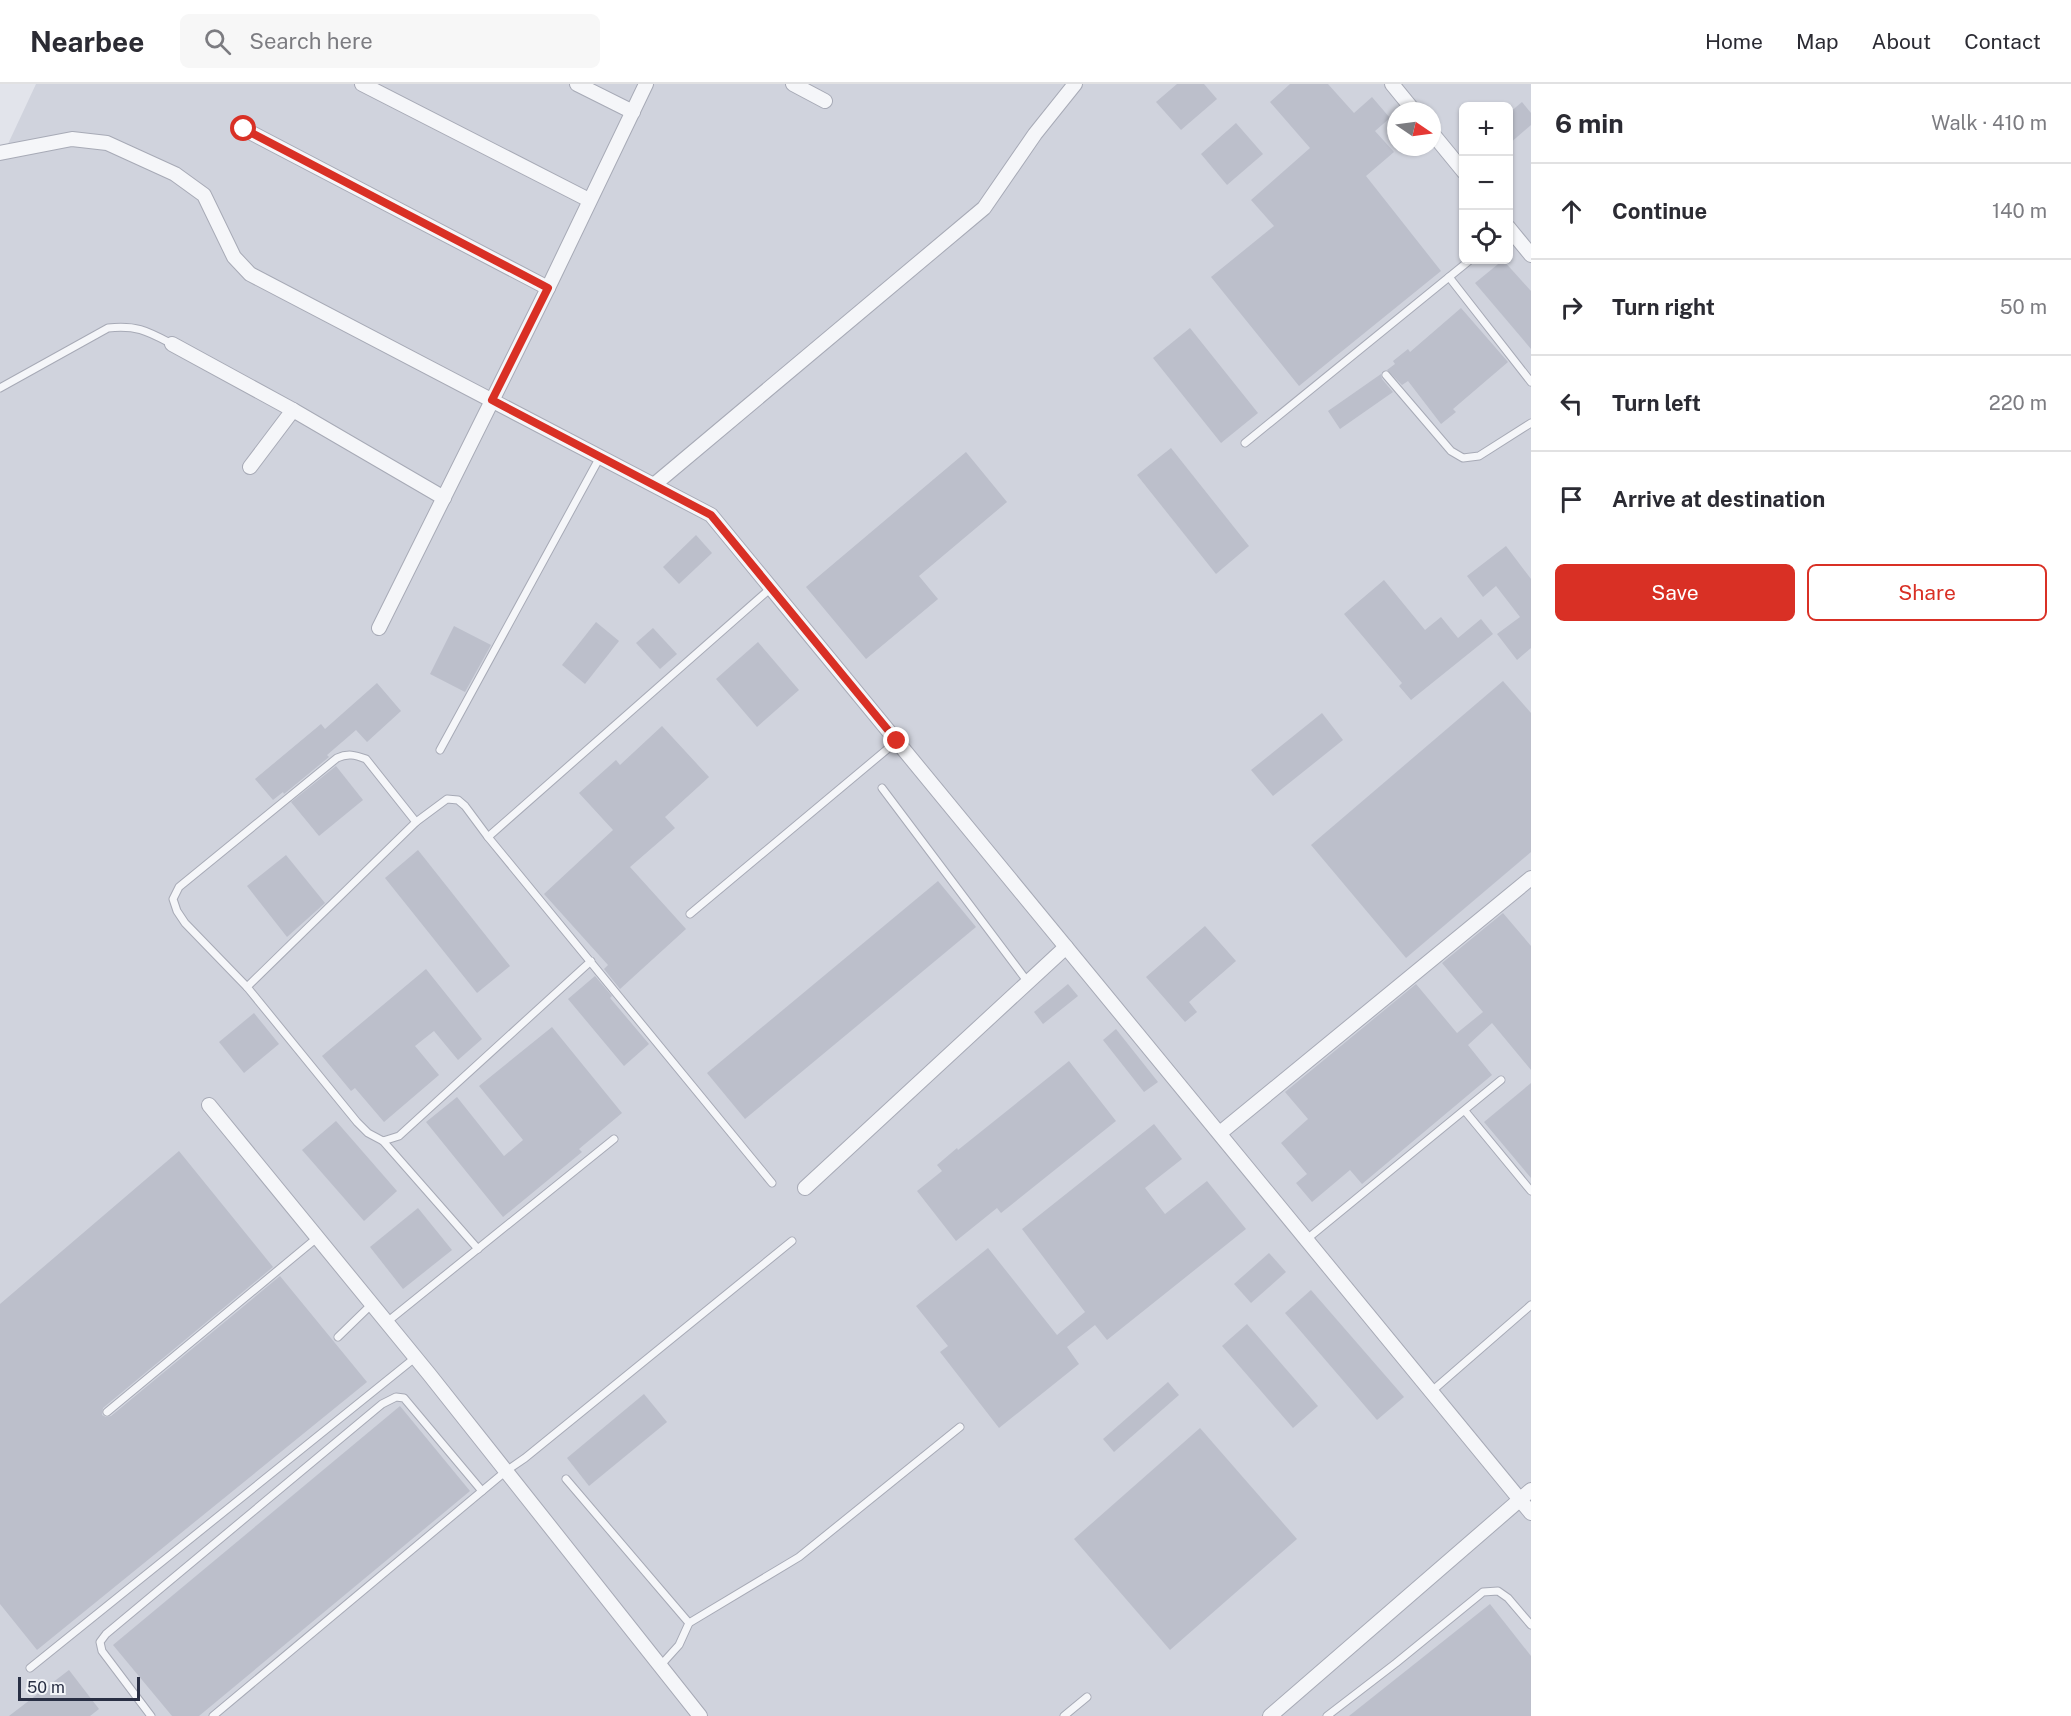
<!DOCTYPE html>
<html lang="en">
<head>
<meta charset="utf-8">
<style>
	body { margin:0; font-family:"Public Sans",sans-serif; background:#f7f7f7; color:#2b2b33 }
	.controls { position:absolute; right:18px; top:18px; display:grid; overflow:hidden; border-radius:9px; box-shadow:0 2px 4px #0004 }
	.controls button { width:54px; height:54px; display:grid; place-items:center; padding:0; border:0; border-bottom:2px solid #e1e1e2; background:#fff; color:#2b2b33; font:30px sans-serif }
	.compass { position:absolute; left:1387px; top:18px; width:54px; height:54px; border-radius:50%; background:#fff; box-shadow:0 2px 4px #0004; rotate:103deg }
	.scale { position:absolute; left:18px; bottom:15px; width:122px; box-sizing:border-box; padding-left:6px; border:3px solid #292f44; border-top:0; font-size:16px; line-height:21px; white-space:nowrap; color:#292f44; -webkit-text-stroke:4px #f2f4f8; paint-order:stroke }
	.stop { position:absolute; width:18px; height:18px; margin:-14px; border:4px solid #d93025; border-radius:50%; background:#fff }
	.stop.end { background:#d93025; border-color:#fff; box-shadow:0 2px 6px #0008 }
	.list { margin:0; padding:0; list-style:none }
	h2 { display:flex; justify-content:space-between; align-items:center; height:78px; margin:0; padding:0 24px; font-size:26px }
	h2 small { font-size:20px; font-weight:400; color:#7c7c81 }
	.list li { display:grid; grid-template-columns:39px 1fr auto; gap:18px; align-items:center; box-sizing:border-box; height:96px; padding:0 24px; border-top:2px solid #e1e1e2 }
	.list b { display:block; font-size:22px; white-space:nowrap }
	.list em { font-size:20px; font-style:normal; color:#7c7c81 }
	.actions { display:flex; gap:12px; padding:18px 24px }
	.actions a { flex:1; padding:14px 0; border:2px solid #d93025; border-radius:9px; text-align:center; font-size:21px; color:#d93025 }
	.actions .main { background:#d93025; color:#fff }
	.icon { flex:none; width:33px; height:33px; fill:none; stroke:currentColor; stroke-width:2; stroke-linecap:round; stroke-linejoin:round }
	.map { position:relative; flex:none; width:1531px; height:1632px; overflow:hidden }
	header { display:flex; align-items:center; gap:36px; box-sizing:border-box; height:84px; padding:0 30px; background:#fff; border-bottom:2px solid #e1e1e2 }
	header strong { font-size:28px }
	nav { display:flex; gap:33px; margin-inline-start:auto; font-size:21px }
	.search { width:420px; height:54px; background:#f7f7f7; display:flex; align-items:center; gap:15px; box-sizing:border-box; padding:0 21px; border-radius:9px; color:#7c7c81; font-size:22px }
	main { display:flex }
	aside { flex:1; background:#fff }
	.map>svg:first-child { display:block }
	.built { fill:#d0d3dd; fill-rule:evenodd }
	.building { fill:#bcbfcb }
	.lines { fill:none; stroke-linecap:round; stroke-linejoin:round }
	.lane-casing { stroke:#a7aab6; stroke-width:9 }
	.street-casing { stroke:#a7aab6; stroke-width:16 }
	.lane { stroke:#f5f6f9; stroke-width:7 }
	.street { stroke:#f5f6f9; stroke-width:14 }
	.route { stroke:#d93025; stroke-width:8 }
</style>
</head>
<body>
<header>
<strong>Nearbee</strong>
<div class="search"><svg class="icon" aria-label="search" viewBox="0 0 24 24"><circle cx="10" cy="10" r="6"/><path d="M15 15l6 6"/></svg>Search here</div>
<nav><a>Home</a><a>Map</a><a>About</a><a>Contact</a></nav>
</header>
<main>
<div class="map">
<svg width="1531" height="1632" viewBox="0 0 1531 1632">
	<rect width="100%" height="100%" fill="#e2e4eb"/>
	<path class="built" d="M 36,0 L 1531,0 L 1531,1632 L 0,1632 L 0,77 ZM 1464,22 L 1508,22 L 1508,176 L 1464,176 ZM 1396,27 L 1432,27 L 1432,63 L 1396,63 Z"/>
	<g class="building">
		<path d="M 1177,0 L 1204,0 L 1217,15 L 1181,46 L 1156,18 Z"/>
		<path d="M 1290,0 L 1328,0 L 1354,29 L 1372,13 L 1390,34 L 1375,47 L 1394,68 L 1366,92 L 1441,187 L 1299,302 L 1211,193 L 1274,142 L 1251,116 L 1310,64 L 1270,18 Z"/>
		<path d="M 1522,18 L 1531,29 L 1531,41 L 1509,60 L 1509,29 Z"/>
		<path d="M 1236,39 L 1263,70 L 1227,101 L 1201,70 Z"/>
		<path d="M 1503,176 L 1531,207 L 1531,265 L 1475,199 Z"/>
		<path d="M 1461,224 L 1508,278 L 1453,325 L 1456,328 L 1441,340 L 1408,297 L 1402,301 L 1387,286 L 1395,280 L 1393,277 L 1408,265 L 1410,268 Z"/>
		<path d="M 1190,244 L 1258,329 L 1221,359 L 1153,274 Z"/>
		<path d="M 1381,290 L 1382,295 L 1393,308 L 1340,345 L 1328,327 Z"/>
		<path d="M 1171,364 L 1249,462 L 1216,490 L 1137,391 Z"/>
		<path d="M 966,368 L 1007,418 L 919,492 L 938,515 L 866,575 L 806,503 Z"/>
		<path d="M 696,451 L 712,469 L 679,500 L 663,483 Z"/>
		<path d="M 1506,462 L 1531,495 L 1531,564 L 1517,576 L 1497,550 L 1520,533 L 1496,502 L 1483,513 L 1467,492 Z"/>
		<path d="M 1384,496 L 1425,546 L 1441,533 L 1458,554 L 1481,535 L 1493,550 L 1411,616 L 1399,602 L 1402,599 L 1344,530 Z"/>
		<path d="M 596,538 L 619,557 L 585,600 L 562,581 Z"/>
		<path d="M 454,542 L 491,561 L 465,608 L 430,590 Z"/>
		<path d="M 653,544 L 677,570 L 660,585 L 636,559 Z"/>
		<path d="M 758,558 L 799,606 L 757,643 L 716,595 Z"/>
		<path d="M 1503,597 L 1531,629 L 1531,768 L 1406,874 L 1311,761 Z"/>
		<path d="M 377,599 L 401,627 L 367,658 L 356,646 L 327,671 L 329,673 L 284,710 L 283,708 L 273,716 L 255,695 L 321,640 L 325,645 Z"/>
		<path d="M 1322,629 L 1343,656 L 1273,712 L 1251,686 Z"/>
		<path d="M 662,642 L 709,693 L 665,733 L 675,744 L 630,783 L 686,845 L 620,905 L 604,885 L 608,881 L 544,810 L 613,746 L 579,709 L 616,676 L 620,681 Z"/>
		<path d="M 336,682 L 363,716 L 319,752 L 291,718 Z"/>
		<path d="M 418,766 L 510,882 L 477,909 L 385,794 Z"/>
		<path d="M 286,771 L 325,819 L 287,853 L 247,802 Z"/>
		<path d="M 938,797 L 976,843 L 745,1035 L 707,989 Z"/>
		<path d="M 1503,829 L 1531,862 L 1531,986 L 1492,939 L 1468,961 L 1492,991 L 1362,1100 L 1350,1086 L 1312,1118 L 1296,1099 L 1307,1090 L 1281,1059 L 1308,1035 L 1285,1008 L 1416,900 L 1457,949 L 1483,928 L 1442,879 Z"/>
		<path d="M 1205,842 L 1236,877 L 1189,918 L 1197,928 L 1185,938 L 1146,893 Z"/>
		<path d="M 426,885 L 482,955 L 458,976 L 434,947 L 415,962 L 439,991 L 384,1038 L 355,1004 L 351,1007 L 322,972 Z"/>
		<path d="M 595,892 L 612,912 L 610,914 L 649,960 L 624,982 L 568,915 Z"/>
		<path d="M 1068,900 L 1078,912 L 1043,940 L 1034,928 Z"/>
		<path d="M 254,929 L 279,960 L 244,989 L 219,958 Z"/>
		<path d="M 552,943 L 622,1029 L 579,1065 L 582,1068 L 503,1133 L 426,1038 L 457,1013 L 504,1072 L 523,1056 L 479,1002 Z"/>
		<path d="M 1116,945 L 1158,998 L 1144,1008 L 1103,956 Z"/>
		<path d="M 1069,977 L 1116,1037 L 1001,1129 L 997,1124 L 956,1157 L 917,1107 L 942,1087 L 937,1081 L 957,1064 L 958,1066 Z"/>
		<path d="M 1531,999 L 1531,1094 L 1484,1038 Z"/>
		<path d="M 336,1037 L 397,1107 L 364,1137 L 302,1066 Z"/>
		<path d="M 1154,1040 L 1182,1075 L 1145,1104 L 1165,1130 L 1207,1097 L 1246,1145 L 1107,1256 L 1095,1241 L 1067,1263 L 1079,1280 L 999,1344 L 940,1268 L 948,1262 L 916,1222 L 988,1164 L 1057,1251 L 1085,1228 L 1022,1145 Z"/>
		<path d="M 179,1067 L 273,1183 L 103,1324 L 102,1331 L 106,1333 L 111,1332 L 280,1192 L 367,1298 L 37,1566 L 0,1520 L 0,1220 Z"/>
		<path d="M 418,1124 L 452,1166 L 403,1205 L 370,1163 Z"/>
		<path d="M 1269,1169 L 1286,1188 L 1251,1219 L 1234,1200 Z"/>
		<path d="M 1311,1206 L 1404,1313 L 1377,1336 L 1285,1229 Z"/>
		<path d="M 1247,1240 L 1318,1322 L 1293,1344 L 1222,1262 Z"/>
		<path d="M 1168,1298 L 1179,1311 L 1114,1368 L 1103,1355 Z"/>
		<path d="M 644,1310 L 667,1338 L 589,1402 L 567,1374 Z"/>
		<path d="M 400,1322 L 470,1407 L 199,1632 L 172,1632 L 113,1561 Z"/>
		<path d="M 1200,1344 L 1297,1455 L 1170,1566 L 1074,1455 Z"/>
		<path d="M 1490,1520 L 1531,1572 L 1531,1632 L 1349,1632 Z"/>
		<path d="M 69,1586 L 99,1625 L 90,1632 L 9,1632 Z"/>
	</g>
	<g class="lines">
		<defs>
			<g id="lane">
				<path d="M 1449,193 L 1531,298"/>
				<path d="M 1386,291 L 1451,367 L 1463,374 L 1479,372 L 1531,339"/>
				<path d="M 0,304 L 108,244 C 137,241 147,247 172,260"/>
				<path d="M 1245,359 L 1470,176"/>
				<path d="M 440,666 L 600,373"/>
				<path d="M 882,704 L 1027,897"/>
				<path d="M 488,753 L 772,503"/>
				<path d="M 690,830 L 897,657"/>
				<path d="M 591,877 L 399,1052 L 383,1057 L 368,1049 L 357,1038 L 247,903 L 416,738 L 447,715 L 458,716 L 465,722 L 488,753 L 772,1099"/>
				<path d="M 247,903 L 185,839 L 177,827 L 173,815 L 179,803 L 337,674 C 348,669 355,671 366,675 L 416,738"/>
				<path d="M 1465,1027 L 1531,1107"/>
				<path d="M 383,1057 L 478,1165"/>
				<path d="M 1307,1155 L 1501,996"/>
				<path d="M 387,1238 L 614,1055"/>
				<path d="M 338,1253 L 372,1220"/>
				<path d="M 1432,1307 L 1531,1221"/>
				<path d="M 107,1328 L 318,1153"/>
				<path d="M 566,1395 L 689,1539"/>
				<path d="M 660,1582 L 679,1561 L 689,1539 L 799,1473 L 960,1343"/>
				<path d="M 30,1584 L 416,1273"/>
				<path d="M 151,1632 L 102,1567 L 100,1558 L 106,1550 L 382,1320 L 396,1313 L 404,1314 L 482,1407"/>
				<path d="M 213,1632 L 506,1387 L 525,1374 L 792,1157"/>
				<path d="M 1064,1632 L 1087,1613"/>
				<path d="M 1327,1632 L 1396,1579 L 1483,1508 L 1498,1507 L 1508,1514 L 1531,1541"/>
			</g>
			<g id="street">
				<path d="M 362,0 L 589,116"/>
				<path d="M 577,0 L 633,28"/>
				<path d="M 793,0 L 825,17"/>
				<path d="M 1392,0 L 1414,27"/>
				<path d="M 244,45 L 548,204"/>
				<path d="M 1432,49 L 1464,88"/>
				<path d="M 0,69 L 72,55 L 107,59 L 175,90 L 204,111 L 234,173 L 250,190 L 711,431 L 1531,1429"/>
				<path d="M 1508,143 L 1531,171"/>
				<path d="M 172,260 L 293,326 L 444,414"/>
				<path d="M 250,383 L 293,326"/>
				<path d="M 655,400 L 984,124 L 1035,50 L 1075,0"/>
				<path d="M 379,544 L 548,204 L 646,0"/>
				<path d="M 209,1021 L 429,1290 L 700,1632"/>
				<path d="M 1220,1049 L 1531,794"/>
				<path d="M 805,1104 L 1066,863"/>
				<path d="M 1270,1632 L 1531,1406"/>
			</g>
		</defs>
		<use href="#lane" class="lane-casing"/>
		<use href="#street" class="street-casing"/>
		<use href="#lane" class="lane"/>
		<use href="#street" class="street"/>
	</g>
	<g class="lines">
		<path class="route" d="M 244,45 L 548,204 L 492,316 L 711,431 L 897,657"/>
	</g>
</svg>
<div class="controls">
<button>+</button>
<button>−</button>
<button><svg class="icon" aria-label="locate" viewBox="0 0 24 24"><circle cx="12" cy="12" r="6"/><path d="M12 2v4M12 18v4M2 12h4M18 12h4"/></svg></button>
</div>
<svg class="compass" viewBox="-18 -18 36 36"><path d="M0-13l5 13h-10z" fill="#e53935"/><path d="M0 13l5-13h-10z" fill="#7c7c81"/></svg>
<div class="scale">50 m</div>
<div class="stop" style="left:244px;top:45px"></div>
<div class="stop end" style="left:897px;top:657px"></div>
</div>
<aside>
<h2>6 min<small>Walk · 410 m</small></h2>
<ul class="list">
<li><svg class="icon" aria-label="ahead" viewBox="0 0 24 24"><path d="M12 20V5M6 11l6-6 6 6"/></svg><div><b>Continue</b></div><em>140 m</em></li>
<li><svg class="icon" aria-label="right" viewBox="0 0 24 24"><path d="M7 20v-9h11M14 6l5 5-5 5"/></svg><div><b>Turn right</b></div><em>50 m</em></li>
<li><svg class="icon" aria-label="left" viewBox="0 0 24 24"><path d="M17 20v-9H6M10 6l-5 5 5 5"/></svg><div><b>Turn left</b></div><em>220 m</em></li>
<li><svg class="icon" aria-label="arrive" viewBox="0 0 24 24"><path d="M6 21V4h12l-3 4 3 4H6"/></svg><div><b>Arrive at destination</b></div></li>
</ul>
<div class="actions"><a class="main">Save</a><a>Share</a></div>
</aside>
</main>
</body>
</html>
